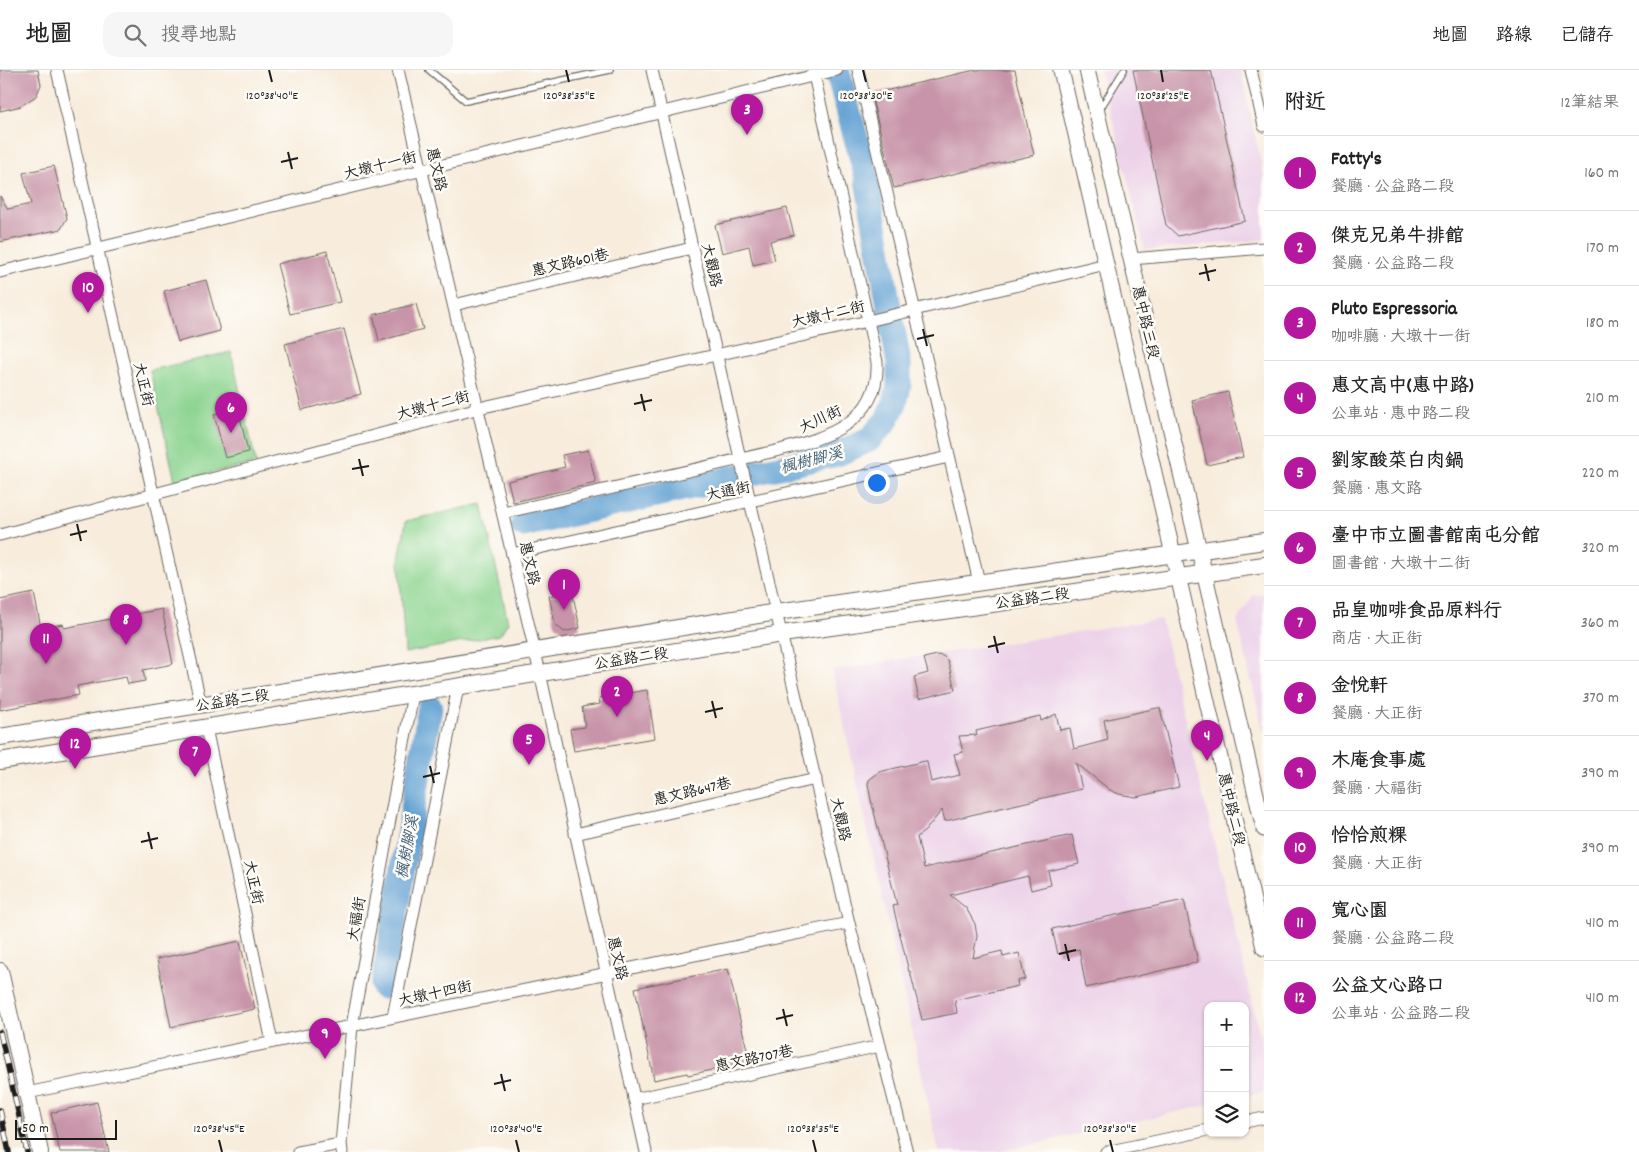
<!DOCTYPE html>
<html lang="zh-TW">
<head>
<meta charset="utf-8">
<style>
	body { margin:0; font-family:Dekko,"LXGW WenKai TC",sans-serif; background:#f6f6f6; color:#222 }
	.controls { position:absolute; right:15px; bottom:15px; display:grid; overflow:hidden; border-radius:10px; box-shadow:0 1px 4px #0004 }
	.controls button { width:45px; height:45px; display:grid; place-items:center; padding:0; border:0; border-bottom:1px solid #e0e0e0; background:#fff; color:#222; font:25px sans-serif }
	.scale { position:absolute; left:15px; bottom:12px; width:102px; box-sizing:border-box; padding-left:5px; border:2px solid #1c1c1c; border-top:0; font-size:14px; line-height:18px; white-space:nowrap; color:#1c1c1c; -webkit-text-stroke:4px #fdfcf7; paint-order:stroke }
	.you { position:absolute; left:876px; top:412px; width:18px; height:18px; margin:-12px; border:4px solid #fff; border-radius:50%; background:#1a73e8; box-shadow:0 0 0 8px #1a73e833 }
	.badge { display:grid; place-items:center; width:32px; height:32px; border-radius:50%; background:#b5179e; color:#fff; font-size:16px; font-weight:700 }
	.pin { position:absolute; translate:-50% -41px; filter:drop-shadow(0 1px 2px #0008) }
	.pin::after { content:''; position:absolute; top:26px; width:18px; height:15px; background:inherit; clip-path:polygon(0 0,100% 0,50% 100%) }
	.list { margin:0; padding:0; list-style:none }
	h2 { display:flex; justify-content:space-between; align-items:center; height:65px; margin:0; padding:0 20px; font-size:21px }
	h2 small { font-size:16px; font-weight:400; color:#767676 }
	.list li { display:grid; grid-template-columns:32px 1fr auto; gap:15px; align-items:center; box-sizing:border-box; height:75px; padding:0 20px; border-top:1px solid #e0e0e0 }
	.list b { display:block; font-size:19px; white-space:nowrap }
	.list p { margin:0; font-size:16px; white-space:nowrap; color:#767676 }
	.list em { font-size:16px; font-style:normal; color:#767676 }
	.icon { flex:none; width:28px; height:28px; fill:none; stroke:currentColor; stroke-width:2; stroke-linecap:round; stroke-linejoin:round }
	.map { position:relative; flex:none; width:1264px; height:1082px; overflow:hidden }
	header { display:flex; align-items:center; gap:30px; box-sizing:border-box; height:70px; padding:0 25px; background:#fff; border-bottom:1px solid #e0e0e0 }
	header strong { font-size:24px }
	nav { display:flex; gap:28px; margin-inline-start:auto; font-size:18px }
	.search { width:350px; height:45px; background:#f6f6f6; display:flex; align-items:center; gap:12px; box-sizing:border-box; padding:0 18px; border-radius:15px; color:#767676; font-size:19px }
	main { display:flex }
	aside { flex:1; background:#fff }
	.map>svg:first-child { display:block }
	.built { fill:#ecd1e9 }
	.green { fill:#8cd490; stroke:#547856 }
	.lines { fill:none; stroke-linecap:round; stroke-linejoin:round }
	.river { stroke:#60a0d3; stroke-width:25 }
	.building { fill:#c894a9 }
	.service-casing { stroke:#69655f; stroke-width:8 }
	.minor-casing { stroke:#69655f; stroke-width:13 }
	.tertiary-casing { stroke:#69655f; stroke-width:17 }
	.secondary-casing { stroke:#69655f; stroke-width:18 }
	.service { stroke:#fff; stroke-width:5.5 }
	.minor { stroke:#fff; stroke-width:11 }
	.tertiary { stroke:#fff; stroke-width:15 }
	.secondary { stroke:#fff; stroke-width:16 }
	.rail-casing { stroke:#1c1c1c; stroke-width:5.5 }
	.rail { stroke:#fdfcf7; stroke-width:4; stroke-dasharray:11; stroke-linecap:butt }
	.ticks { fill:none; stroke:#1c1c1c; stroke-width:2 }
	.labels { text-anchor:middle; stroke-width:5; stroke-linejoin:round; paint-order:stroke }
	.street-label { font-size:15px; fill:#1c1c1c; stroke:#fdfcf7 }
	.water-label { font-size:16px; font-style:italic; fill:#3e5e78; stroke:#fdfcf7 }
	.ticks-label { font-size:12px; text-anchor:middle; fill:#1c1c1c; stroke:#fdfcf7; stroke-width:5; stroke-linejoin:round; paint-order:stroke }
</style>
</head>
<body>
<header>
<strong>地圖</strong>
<div class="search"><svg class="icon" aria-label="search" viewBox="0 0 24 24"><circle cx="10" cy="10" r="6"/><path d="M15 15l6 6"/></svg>搜尋地點</div>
<nav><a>地圖</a><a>路線</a><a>已儲存</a></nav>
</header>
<main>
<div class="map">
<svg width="1264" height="1082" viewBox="0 0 1264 1082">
	<rect width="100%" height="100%" fill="#fdfcf7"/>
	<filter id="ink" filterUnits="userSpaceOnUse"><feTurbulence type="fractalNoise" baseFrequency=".02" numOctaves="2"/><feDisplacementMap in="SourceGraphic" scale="10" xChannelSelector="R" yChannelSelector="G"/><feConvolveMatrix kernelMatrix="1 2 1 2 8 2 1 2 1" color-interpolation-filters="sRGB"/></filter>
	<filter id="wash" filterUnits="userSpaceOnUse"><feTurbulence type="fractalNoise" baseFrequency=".0096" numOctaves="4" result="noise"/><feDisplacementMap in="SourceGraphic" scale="20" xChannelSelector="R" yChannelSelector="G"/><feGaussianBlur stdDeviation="1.12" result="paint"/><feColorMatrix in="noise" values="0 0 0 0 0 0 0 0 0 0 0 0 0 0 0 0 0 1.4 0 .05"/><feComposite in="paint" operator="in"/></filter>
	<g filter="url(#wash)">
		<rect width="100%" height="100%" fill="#f8ecdc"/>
		<g class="built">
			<path d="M 1100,0 L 1240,0 L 1264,105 L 1264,170 L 1145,180 Z"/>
			<path d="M 1264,524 L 1264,664 L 1237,551 L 1253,525 Z"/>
			<path d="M 1161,549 L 1264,982 L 1264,1022 L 1245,1026 L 1245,936 L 1208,936 L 1208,1035 L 997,1082 L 939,1082 L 832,600 Z"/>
		</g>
		<g class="green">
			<path d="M 231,282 L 256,393 L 175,411 L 150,300 Z"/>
			<path d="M 482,434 L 508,552 L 500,565 L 405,583 L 399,490 L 406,451 Z"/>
		</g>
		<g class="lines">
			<g class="river">
				<path d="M 523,455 L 837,384 L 869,370 L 886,351 L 895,333 L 899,315 L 899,294 L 866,104 L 837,0"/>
				<path d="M 383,917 L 430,637"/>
			</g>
		</g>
		<g id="blocks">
			<g class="building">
				<path d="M 0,0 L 38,0 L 41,15 L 36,26 L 21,36 L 0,41 Z"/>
				<path d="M 975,0 L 1015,0 L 1034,85 L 894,118 L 871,24 Z"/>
				<path d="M 1133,0 L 1211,0 L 1245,151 L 1178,166 L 1166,155 Z"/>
				<path d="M 54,96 L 67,148 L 61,159 L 0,172 L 0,126 L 8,139 L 31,134 L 23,103 Z"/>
				<path d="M 787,138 L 794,165 L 770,171 L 775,190 L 753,195 L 749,176 L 722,183 L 715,155 Z"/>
				<path d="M 327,181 L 340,232 L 290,244 L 277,194 Z"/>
				<path d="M 206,210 L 220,261 L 178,272 L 164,221 Z"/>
				<path d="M 416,234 L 423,259 L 379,271 L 373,245 Z"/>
				<path d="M 344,259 L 361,324 L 302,340 L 285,274 Z"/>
				<path d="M 1228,322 L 1243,387 L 1207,395 L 1192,330 Z"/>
				<path d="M 238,338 L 248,382 L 225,388 L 214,344 Z"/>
				<path d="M 588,380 L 596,413 L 513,432 L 508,411 L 565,397 L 562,385 Z"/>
				<path d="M 572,521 L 580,558 L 564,562 L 555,554 L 549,526 Z"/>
				<path d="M 34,523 L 41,558 L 63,554 L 64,558 L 162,539 L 173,594 L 143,600 L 145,611 L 128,614 L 126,607 L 77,616 L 79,625 L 0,640 L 0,530 Z"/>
				<path d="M 937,585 L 943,586 L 948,591 L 955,620 L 919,629 L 914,607 L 928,603 L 924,588 Z"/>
				<path d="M 647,620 L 655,668 L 574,681 L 570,659 L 585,657 L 582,637 L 600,634 L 599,628 Z"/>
				<path d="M 1157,638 L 1160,638 L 1179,717 L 1136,727 L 1119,724 L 1110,720 L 1076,693 L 1082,719 L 945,751 L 942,740 L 925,761 L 917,767 L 924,798 L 1072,765 L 1079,794 L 1048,801 L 1051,815 L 1031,820 L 1028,806 L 950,825 L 966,838 L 975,854 L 977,866 L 973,888 L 1002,881 L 1003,887 L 1019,883 L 1025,909 L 1017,911 L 1018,916 L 955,930 L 957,943 L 922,950 L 910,901 L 909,902 L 893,836 L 897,835 L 871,730 L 868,714 L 869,710 L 879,702 L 925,691 L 927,692 L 931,712 L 960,705 L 954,684 L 963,682 L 959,666 L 977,665 L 976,661 L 1040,646 L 1041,651 L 1056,644 L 1060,660 L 1070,658 L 1074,679 L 1108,670 L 1104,650 Z"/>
				<path d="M 1184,830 L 1198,892 L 1086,918 L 1079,879 L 1058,884 L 1052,859 Z"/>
				<path d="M 240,871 L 255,939 L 171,957 L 157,889 Z"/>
				<path d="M 728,899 L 750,992 L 688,1005 L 687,1003 L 654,1010 L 635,918 Z"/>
				<path d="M 97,1032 L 109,1082 L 60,1082 L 51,1043 Z"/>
			</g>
		</g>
	</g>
	<g filter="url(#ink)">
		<use href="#blocks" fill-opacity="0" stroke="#69655f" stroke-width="1"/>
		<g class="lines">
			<defs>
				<g id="service">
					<path d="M 429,0 L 466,31 L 610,0"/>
					<path d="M 1100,39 L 1124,0"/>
				</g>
				<g id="minor">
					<path d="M 57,0 L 201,635"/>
					<path d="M 398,0 L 540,603 L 646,1082"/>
					<path d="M 652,0 L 742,397 L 849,853 L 907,1082"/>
					<path d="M 858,0 L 979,512"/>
					<path d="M 1251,0 L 1264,56"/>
					<path d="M 1131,189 L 1264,178"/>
					<path d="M 0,202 L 837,0"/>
					<path d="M 454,235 L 692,178"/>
					<path d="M 503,443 L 780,380 C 827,367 880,352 877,292 L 813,0"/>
					<path d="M 0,465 L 479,338 L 868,251 L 1106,194"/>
					<path d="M 512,484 L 949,387"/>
					<path d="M 206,658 L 272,972"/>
					<path d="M 575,764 L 816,709"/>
					<path d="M 393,947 L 458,617"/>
					<path d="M 27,1023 L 849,853"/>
					<path d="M 634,1029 L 880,976"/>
					<path d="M 1245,1052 L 1264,1048"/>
					<path d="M 298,1082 L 341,1074"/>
					<path d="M 342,1082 L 341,1074 L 352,956 L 413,624"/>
					<path d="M 1106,1082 L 1208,1060"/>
				</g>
				<g id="tertiary">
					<path d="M 1061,0 L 1264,878"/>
					<path d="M 1087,0 L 1264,759"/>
				</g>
				<g id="secondary">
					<path d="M 0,667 L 777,542 L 1264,471"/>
					<path d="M 0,691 L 782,564 L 1264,495"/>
					<path d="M 0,901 L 40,1082"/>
				</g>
			</defs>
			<use href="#service" class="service-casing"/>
			<use href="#minor" class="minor-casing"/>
			<use href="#tertiary" class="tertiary-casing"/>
			<use href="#secondary" class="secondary-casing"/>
			<use href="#service" class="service"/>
			<use href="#minor" class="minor"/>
			<use href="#tertiary" class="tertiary"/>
			<use href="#secondary" class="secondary"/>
			<defs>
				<g id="rail">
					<path d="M 0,962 L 27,1082"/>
					<path d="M 0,1040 L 9,1082"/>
				</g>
			</defs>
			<use href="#rail" class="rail-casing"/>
			<use href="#rail" class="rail"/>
		</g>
	</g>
	<path class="ticks" d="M 269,0 L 272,12M 566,0 L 569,12M 863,0 L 866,12M 1161,0 L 1163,12M 288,82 L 292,99M 281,92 L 298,88M 1205,194 L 1209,211M 1199,204 L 1216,200M 923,259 L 927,276M 917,269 L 934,265M 641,324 L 645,341M 634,334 L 652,330M 359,389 L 363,406M 352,399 L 369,396M 77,454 L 81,471M 70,465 L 87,461M 994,566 L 998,583M 988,577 L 1005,573M 712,631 L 716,648M 705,642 L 723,638M 430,696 L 434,713M 423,707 L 440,703M 148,762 L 152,779M 141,772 L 158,768M 1065,874 L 1069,891M 1059,884 L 1076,880M 783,939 L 787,956M 776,949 L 793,945M 501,1004 L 505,1021M 494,1014 L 511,1010M 219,1070 L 222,1082M 516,1070 L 519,1082M 813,1070 L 816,1082M 1110,1070 L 1113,1082"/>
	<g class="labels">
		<g class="street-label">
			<text transform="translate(380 95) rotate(-14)" y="5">大墩十一街</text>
			<text transform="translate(437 99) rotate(77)" y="5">惠文路</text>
			<text transform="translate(570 192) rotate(-13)" y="5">惠文路601巷</text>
			<text transform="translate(712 195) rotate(77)" y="5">大觀路</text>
			<text transform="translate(828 244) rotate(-13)" y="5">大墩十二街</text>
			<text transform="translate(1146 252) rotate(77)" y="5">惠中路三段</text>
			<text transform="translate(144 314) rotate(77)" y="5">大正街</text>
			<text transform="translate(433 335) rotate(-15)" y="5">大墩十二街</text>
			<text transform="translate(820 349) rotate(-25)" y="5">大川街</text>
			<text transform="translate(728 421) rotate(-12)" y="5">大通街</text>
			<text transform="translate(530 493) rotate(77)" y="5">惠文路</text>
			<text transform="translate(1032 528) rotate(-8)" y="5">公益路二段</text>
			<text transform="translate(631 588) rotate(-9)" y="5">公益路二段</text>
			<text transform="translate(232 630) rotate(-9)" y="5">公益路二段</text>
			<text transform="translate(692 721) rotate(-13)" y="5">惠文路647巷</text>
			<text transform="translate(1232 739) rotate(77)" y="5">惠中路二段</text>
			<text transform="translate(841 749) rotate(77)" y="5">大觀路</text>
			<text transform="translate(254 812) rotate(78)" y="5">大正街</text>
			<text transform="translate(356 849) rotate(-80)" y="5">大福街</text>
			<text transform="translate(618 888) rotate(77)" y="5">惠文路</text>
			<text transform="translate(435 923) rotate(-12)" y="5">大墩十四街</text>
			<text transform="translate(754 988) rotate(-12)" y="5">惠文路707巷</text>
		</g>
		<g class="water-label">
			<text transform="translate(811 389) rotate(-15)" y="6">楓樹腳溪</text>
			<text transform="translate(406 777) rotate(-80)" y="6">楓樹腳溪</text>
		</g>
	</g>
	<g class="ticks-label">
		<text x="272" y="29">120°38'40"E</text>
		<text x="569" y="29">120°38'35"E</text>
		<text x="866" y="29">120°38'30"E</text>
		<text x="1163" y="29">120°38'25"E</text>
		<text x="219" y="1062">120°38'45"E</text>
		<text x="516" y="1062">120°38'40"E</text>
		<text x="813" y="1062">120°38'35"E</text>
		<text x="1110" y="1062">120°38'30"E</text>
	</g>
</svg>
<div class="controls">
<button>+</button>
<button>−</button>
<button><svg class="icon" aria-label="layers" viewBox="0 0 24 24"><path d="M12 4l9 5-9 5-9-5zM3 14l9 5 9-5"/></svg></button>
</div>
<div class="scale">50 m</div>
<div class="you"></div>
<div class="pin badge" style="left:564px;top:540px">1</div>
<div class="pin badge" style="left:617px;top:647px">2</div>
<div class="pin badge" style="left:747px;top:65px">3</div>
<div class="pin badge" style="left:1207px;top:691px">4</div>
<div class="pin badge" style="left:529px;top:695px">5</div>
<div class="pin badge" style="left:231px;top:363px">6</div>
<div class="pin badge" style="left:195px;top:707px">7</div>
<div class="pin badge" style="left:126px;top:575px">8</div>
<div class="pin badge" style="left:325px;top:989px">9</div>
<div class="pin badge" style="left:88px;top:243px">10</div>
<div class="pin badge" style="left:46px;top:594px">11</div>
<div class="pin badge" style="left:75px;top:699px">12</div>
</div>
<aside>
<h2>附近<small>12筆結果</small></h2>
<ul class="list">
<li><span class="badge">1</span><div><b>Fatty's</b><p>餐廳 · 公益路二段</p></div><em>160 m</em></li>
<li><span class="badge">2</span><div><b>傑克兄弟牛排館</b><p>餐廳 · 公益路二段</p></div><em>170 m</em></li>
<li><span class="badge">3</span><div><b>Pluto Espressoria</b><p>咖啡廳 · 大墩十一街</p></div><em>180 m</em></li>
<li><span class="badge">4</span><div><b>惠文高中(惠中路)</b><p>公車站 · 惠中路二段</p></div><em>210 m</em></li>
<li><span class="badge">5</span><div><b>劉家酸菜白肉鍋</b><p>餐廳 · 惠文路</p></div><em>220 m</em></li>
<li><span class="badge">6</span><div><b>臺中市立圖書館南屯分館</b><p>圖書館 · 大墩十二街</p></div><em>320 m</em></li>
<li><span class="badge">7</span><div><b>品皇咖啡食品原料行</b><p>商店 · 大正街</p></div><em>360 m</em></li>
<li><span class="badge">8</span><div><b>金悅軒</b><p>餐廳 · 大正街</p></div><em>370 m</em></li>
<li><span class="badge">9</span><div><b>木庵食事處</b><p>餐廳 · 大福街</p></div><em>390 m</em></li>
<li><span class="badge">10</span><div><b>恰恰煎粿</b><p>餐廳 · 大正街</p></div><em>390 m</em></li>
<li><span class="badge">11</span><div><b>寬心園</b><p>餐廳 · 公益路二段</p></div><em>410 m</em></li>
<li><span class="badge">12</span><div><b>公益文心路口</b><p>公車站 · 公益路二段</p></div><em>410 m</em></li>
</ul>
</aside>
</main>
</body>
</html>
